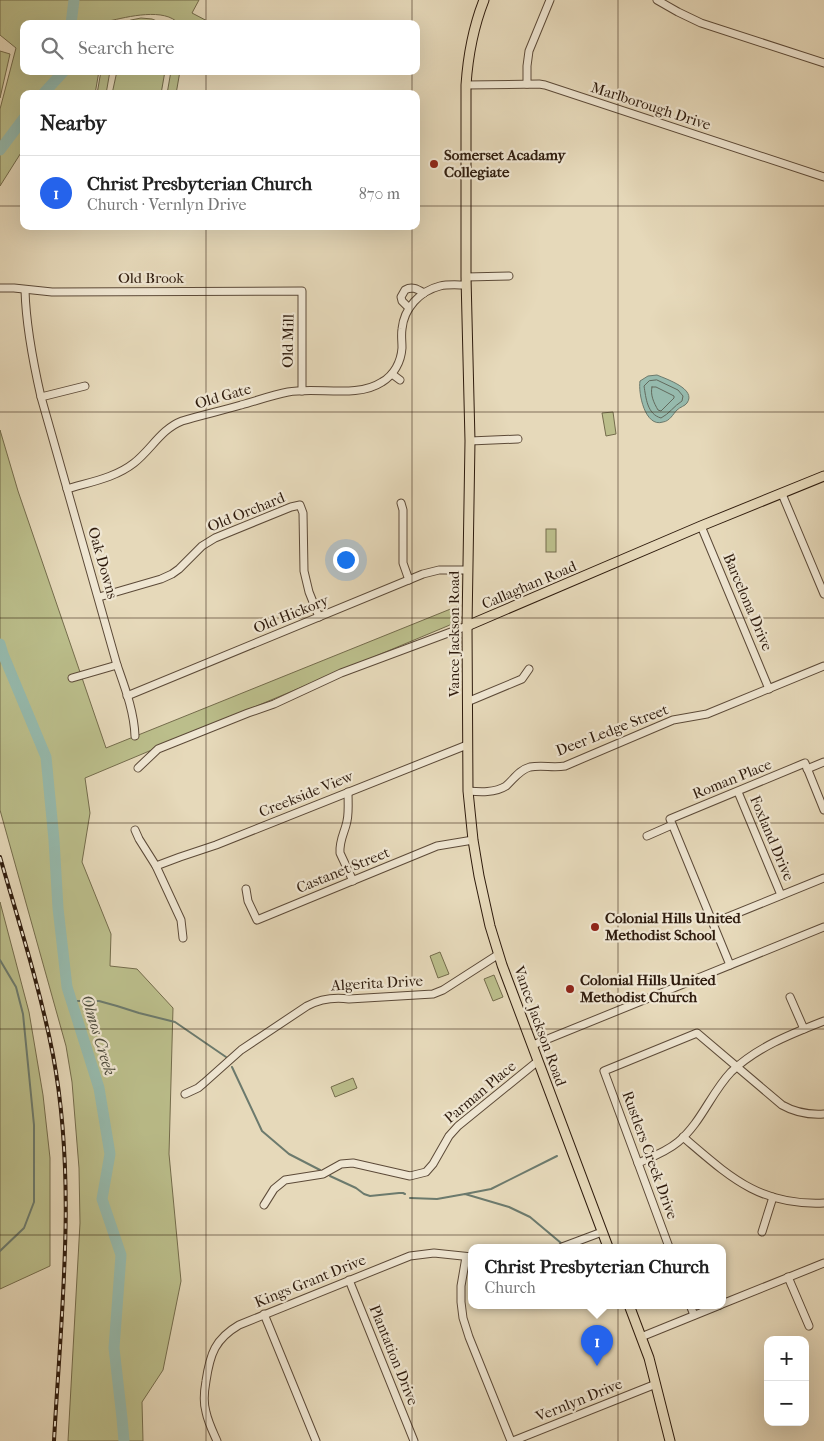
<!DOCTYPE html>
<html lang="en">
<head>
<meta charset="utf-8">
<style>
	body { margin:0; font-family:"IM FELL French Canon",serif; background:#f2f2f2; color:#222 }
	.controls { position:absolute; right:15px; bottom:15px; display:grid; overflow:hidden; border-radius:10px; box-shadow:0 5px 20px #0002 }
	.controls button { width:45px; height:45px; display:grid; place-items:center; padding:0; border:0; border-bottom:1px solid #e0e0e0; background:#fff; color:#222; font:25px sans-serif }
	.you { position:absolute; left:345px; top:559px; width:18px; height:18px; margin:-12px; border:4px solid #fff; border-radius:50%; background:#1a73e8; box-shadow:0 0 0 8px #1a73e833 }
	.badge { display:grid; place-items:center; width:32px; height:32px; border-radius:50%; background:#2563eb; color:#fff; font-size:16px; font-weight:700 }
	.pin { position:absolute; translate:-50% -41px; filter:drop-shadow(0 1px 2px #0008) }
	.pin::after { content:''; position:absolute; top:26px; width:18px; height:15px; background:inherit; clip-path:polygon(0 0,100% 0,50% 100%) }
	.popup { position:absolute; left:468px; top:1244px; width:258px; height:65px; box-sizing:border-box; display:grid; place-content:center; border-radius:10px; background:#fff; filter:drop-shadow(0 1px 4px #0005); font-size:16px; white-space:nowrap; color:#767676 }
	.popup b { font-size:19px; color:#222 }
	.popup::after { content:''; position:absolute; left:50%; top:100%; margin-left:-10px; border:10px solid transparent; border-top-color:#fff }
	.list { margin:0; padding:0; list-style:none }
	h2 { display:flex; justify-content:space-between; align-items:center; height:65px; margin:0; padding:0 20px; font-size:21px }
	h2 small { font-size:16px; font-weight:400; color:#767676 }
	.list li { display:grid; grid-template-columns:32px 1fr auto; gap:15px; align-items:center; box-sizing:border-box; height:75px; padding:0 20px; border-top:1px solid #e0e0e0 }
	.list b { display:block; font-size:19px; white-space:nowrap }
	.list p { margin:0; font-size:16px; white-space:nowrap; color:#767676 }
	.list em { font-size:16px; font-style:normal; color:#767676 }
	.icon { flex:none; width:28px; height:28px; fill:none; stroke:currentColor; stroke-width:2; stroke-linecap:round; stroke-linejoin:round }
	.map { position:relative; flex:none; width:824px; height:1441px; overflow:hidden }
	.search { position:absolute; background:#fff; box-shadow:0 5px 20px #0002; left:20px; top:20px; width:400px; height:55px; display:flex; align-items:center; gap:12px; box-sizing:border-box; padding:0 18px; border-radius:10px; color:#767676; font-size:19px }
	.panel { position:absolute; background:#fff; box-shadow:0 5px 20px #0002; left:20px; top:90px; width:400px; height:140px; border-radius:10px }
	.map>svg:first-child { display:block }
	.green { fill:#bbbe8b; stroke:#746c4c }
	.water { fill:#96baad; stroke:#6c7a6d }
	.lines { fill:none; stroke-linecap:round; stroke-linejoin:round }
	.shore { stroke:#626a5d; stroke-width:1 }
	.stream { stroke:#6c7a6d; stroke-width:2 }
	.river { stroke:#96baad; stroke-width:11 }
	.minor-casing { stroke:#5c4a38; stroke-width:9 }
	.major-casing { stroke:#2e1b0d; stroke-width:11 }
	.minor { stroke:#efe6d2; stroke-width:7 }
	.major { stroke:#e6d9ba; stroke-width:9 }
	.rail-casing { stroke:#2e1b0d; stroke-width:4 }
	.rail { stroke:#efe6d2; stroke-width:2; stroke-dasharray:5.5; stroke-linecap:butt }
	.grid { fill:none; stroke:#2e1b0d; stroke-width:1; stroke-opacity:0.55 }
	.poi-dot { fill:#8f2418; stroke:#efe6d2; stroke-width:2 }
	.labels { text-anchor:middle; stroke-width:4.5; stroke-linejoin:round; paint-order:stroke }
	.street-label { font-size:15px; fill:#2e1b0d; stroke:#efe6d2 }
	.poi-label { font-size:15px; font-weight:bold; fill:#2e1b0d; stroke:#efe6d2; text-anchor:start }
	.water-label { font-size:16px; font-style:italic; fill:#4d4b3d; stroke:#efe6d2 }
</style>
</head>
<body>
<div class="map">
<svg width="824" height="1441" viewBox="0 0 824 1441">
	<rect width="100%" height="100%" fill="#e6d9ba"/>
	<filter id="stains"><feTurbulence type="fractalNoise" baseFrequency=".004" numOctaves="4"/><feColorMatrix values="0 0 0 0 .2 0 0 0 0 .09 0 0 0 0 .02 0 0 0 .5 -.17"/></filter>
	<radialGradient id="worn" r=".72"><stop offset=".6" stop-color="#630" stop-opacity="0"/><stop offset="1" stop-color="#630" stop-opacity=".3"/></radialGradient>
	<g class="green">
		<path d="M 0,0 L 199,0 L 192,13 L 213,24 L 179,24 C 165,7 127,17 109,21 L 108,24 L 24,24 L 24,71 L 99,71 L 95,94 L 24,94 L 24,148 L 0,186 L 0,109 L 16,48 L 0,35 Z"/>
		<path d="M 141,18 L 152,19 L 164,24 L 120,24 L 131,20 Z"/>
		<path d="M 0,51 L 10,54 L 0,98 Z"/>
		<path d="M 101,71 L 110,71 L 106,94 L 97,94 Z"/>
		<path d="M 117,71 L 165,71 L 161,94 L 112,94 Z"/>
		<path d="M 171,71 L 180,71 L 176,94 L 167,94 Z"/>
		<path d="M 613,412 L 616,434 L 606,436 L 602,413 Z"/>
		<path d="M 0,430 L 18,491 L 106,748 L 458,606 L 457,622 L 85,778 L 90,813 L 82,862 L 111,934 L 110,966 L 137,969 L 173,1008 L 169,1154 L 181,1281 L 163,1370 L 142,1402 L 143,1441 L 68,1441 L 80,1223 L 79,1168 L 72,1082 L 66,1046 L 0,810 Z"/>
		<rect x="546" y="529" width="10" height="23"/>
		<path d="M 0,902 L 29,1012 L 43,1095 L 50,1158 L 50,1266 L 0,1289 Z"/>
		<path d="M 440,952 L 449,974 L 438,978 L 430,956 Z"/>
		<path d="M 494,975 L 503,997 L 493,1001 L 484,979 Z"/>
		<path d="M 353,1078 L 357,1088 L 335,1097 L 331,1087 Z"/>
	</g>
	<path class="water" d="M 657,375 C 666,379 697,389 687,403 C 685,406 680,407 677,410 C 673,414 670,421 663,422 C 645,428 638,393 640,381 L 648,376 Z"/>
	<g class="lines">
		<g class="shore">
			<path d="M 657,380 L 678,390 L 683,396 L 682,401 C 674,406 669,414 661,418 C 647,414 646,398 644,386 L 649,381 Z"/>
			<path d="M 652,387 L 656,387 L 674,396 L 674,398 L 661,411 L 658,410 C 654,403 650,395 652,387 Z"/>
		</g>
		<g class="stream">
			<path d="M 0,960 L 16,987 L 23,1014 L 34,1125 L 34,1202 L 24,1228 L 0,1251"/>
			<path d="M 72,1001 L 99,1001 L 117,1006 L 139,1013 L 175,1022 L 226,1057"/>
			<path d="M 232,1067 L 262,1131 L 289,1154 L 320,1170"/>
			<path d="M 330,1176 L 356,1188 L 364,1194 L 370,1196 L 399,1193 L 403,1193 L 405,1194"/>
			<path d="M 465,1194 L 491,1189 L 557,1156"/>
			<path d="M 410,1198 L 437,1199 L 465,1194 L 509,1207 L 530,1217 L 561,1243"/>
		</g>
		<g class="river">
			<path d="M 71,24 L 74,0"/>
			<path d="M 43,94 L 64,71"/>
			<path d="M 0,150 L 24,118"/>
			<path d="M 0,644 L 3,654 L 46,757 L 54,840 L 58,908 L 67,987 L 99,1088 L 110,1154 L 102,1199 L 121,1255 L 114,1348 L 122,1418 L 124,1441"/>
		</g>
		<defs>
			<g id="minor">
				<path d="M 657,0 L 678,12 L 701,23 L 824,63"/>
				<path d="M 527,84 L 527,66 L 529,51 L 550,0"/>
				<path d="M 466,85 L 539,84 L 545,85 L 824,177"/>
				<path d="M 466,277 L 509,276"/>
				<path d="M 0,288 L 14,288 L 52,292 L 302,291 L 302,391"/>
				<path d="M 25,290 C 26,327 33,362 41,397 L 117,665 C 125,688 134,711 135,736"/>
				<path d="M 409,308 L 402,301 L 401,297 L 405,290 C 412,286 417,289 424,293"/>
				<path d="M 392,374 L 400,380"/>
				<path d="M 41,397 L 85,386"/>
				<path d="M 470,441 L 518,439"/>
				<path d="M 67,489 C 90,482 115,478 134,463 C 151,450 161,429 182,421 C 201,415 221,411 241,405 C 256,401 272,395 288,392 C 317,386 356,399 382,382 C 394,375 401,362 402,348 C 402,341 401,335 402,329 C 404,308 420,291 440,286 C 448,284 458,285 466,285"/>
				<path d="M 782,494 L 824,594"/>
				<path d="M 401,503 L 403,510 L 403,563 L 409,580"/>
				<path d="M 701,526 L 769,689"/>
				<path d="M 99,597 L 161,579 L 172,574 L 179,569 L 202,546 L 215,538 L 291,507 L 300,505 L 303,513 L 304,571 L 309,592 L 319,617"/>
				<path d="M 72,678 L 117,665"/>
				<path d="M 127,696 L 423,574 L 439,570 L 468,570"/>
				<path d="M 467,702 L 522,679 L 529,669"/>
				<path d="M 138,768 L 158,749 L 248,713 L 274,704 L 341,673 L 467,626"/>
				<path d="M 807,769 L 824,762"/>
				<path d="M 468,791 C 480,792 495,793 506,786 C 514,779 519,770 530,767 C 542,765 554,768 565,766 L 673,720 L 707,714 L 824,666"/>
				<path d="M 348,792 C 348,801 349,812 347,821 C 345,832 339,840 340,853 L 353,881"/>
				<path d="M 738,792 L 781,895"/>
				<path d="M 135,830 L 139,839 L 156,866 L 181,920 L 183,938"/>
				<path d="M 647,836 L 672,825"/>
				<path d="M 156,866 L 180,857 L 216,845 L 467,745"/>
				<path d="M 246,889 L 248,901 L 257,920 L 437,846 L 473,840"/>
				<path d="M 713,923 L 824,878"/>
				<path d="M 730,965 L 670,819 L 805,763 L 824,810"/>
				<path d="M 790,997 L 804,1029"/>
				<path d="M 533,1045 L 824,927"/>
				<path d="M 185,1094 L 198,1088 L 204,1083 L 241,1050 L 307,1006 C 320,999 334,997 349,999 L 433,994 L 443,990 L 499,954"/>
				<path d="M 683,1137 C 729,1176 759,1206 824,1203"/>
				<path d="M 638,1163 C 652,1157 666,1152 678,1142 C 701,1123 711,1093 731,1072 C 757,1047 791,1034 824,1021"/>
				<path d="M 264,1205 L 274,1189 L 285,1180 L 323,1174 L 341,1164 L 353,1163 L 410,1176 L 426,1172 L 433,1164 L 449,1136 L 458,1126 L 538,1061"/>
				<path d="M 762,1232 L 773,1197"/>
				<path d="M 562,1247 L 602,1232"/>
				<path d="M 669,1247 L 604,1071 L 697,1033 L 782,1105 C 796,1113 809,1115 824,1114"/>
				<path d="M 466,1257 L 461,1286 L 461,1302 L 463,1318 L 469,1337 L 511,1441"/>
				<path d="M 788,1277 L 809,1326"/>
				<path d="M 349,1280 L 414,1441"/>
				<path d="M 722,1304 L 824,1263"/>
				<path d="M 690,1305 L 694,1315"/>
				<path d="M 264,1314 L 316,1441"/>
				<path d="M 641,1337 L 720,1305"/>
				<path d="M 217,1441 C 213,1432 208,1422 206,1412 C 203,1402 204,1392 206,1381 C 210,1354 215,1339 239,1325 L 410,1256 L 434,1253 L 472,1257"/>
				<path d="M 513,1441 L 656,1384"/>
			</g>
			<g id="major">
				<path d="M 484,0 C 473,28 468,55 466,85 L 466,277 L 470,441 L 467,626 L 468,791 L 473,840 L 479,876 L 490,926 L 502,965 L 608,1247"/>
				<path d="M 467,626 L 701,526 L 824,476"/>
				<path d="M 629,1305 L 649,1358 L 670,1441"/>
			</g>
		</defs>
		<use href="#minor" class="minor-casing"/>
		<use href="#major" class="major-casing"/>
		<use href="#minor" class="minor"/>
		<use href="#major" class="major"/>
		<defs>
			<path id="rail" d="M 0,857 C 19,923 40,988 53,1055 C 77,1183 61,1313 54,1441"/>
		</defs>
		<use href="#rail" class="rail-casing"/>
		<use href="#rail" class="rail"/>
	</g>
	<path class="grid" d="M 206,0 L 206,24M 412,0 L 412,24M 618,0 L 618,1441M 206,71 L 206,94M 412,71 L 412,94M 0,206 L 24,206M 416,206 L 824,206M 206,226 L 206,1441M 412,226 L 412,1441M 0,412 L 824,412M 0,618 L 824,618M 0,823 L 824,823M 0,1029 L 824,1029M 0,1235 L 824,1235"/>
	<g class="poi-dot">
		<circle cx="434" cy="164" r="5"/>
		<circle cx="595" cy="927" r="5"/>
		<circle cx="570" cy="989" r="5"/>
	</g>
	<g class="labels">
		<g class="street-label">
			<text transform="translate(651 106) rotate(18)" y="5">Marlborough Drive</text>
			<text x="151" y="283">Old Brook</text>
			<text transform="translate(288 341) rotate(-89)" y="5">Old Mill</text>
			<text transform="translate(223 396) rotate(-16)" y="5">Old Gate</text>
			<text transform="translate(246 512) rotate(-22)" y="5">Old Orchard</text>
			<text transform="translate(103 563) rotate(74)" y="5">Oak Downs</text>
			<text transform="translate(529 585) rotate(-23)" y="5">Callaghan Road</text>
			<text transform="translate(748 602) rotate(67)" y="5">Barcelona Drive</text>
			<text transform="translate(291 614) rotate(-22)" y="5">Old Hickory</text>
			<text transform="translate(454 634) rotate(-90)" y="5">Vance Jackson Road</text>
			<text transform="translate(612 730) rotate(-21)" y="5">Deer Ledge Street</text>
			<text transform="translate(732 779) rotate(-22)" y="5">Roman Place</text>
			<text transform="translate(306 794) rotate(-22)" y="5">Creekside View</text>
			<text transform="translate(772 838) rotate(67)" y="5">Foxland Drive</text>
			<text transform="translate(343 870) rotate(-22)" y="5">Castanet Street</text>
			<text transform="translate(377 983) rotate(-3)" y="5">Algerita Drive</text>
			<text transform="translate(540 1026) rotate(70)" y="5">Vance Jackson Road</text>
			<text transform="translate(480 1092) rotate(-40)" y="5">Parman Place</text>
			<text transform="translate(650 1155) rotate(70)" y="5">Rustlers Creek Drive</text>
			<text transform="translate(310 1281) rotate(-22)" y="5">Kings Grant Drive</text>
			<text transform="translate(394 1355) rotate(68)" y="5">Plantation Drive</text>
			<text transform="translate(579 1400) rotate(-22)" y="5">Vernlyn Drive</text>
		</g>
		<g class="poi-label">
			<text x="444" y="160">Somerset Acadamy<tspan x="444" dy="17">Collegiate</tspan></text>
			<text x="605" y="923">Colonial Hills United<tspan x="605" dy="17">Methodist School</tspan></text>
			<text x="580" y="985">Colonial Hills United<tspan x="580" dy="17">Methodist Church</tspan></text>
		</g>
		<g class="water-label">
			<text transform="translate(99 1035) rotate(73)" y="6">Olmos Creek</text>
		</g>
	</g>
	<rect width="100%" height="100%" filter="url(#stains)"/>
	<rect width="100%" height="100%" fill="url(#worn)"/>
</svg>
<div class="controls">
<button>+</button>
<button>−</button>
</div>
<div class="you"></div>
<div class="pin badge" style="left:597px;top:1366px">1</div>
<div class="popup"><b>Christ Presbyterian Church</b>Church</div>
<div class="search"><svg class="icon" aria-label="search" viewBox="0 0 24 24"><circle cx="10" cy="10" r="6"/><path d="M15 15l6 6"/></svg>Search here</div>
<section class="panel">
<h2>Nearby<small></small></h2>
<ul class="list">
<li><span class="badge">1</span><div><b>Christ Presbyterian Church</b><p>Church · Vernlyn Drive</p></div><em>870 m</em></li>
</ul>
</section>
</div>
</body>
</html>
